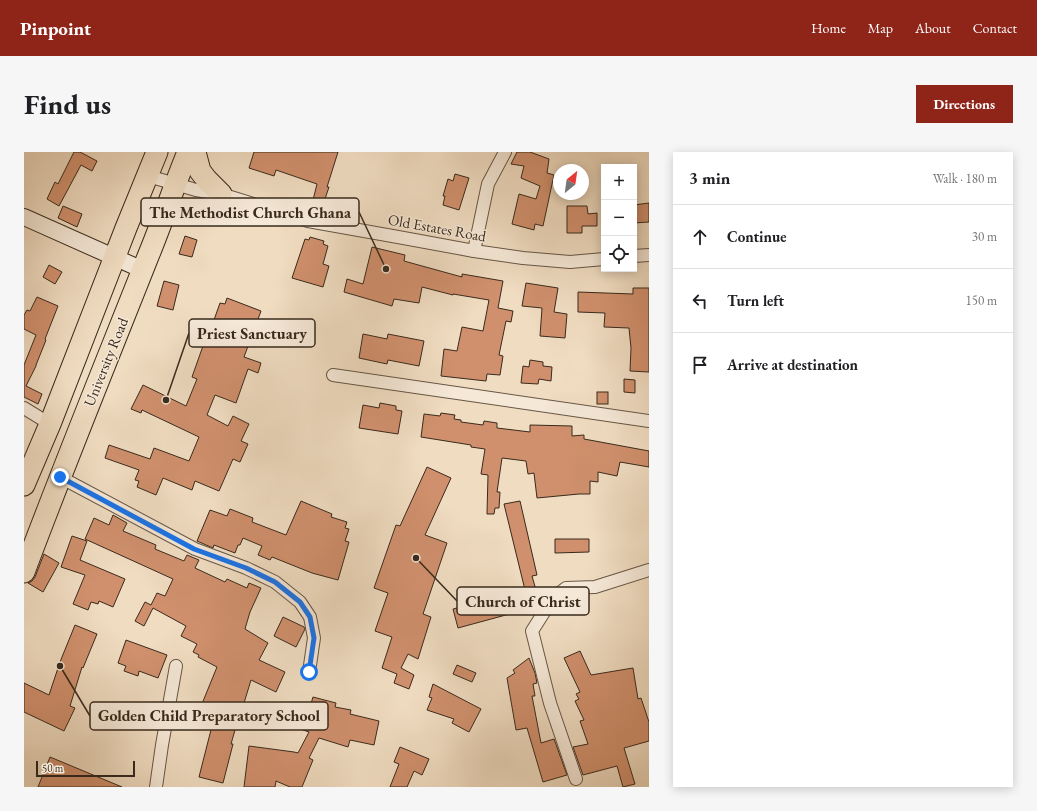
<!DOCTYPE html>
<html lang="en">
<head>
<meta charset="utf-8">
<style>
	body { margin:0; font-family:"EB Garamond",serif; background:#f6f6f6; color:#202124 }
	.controls { position:absolute; right:12px; top:12px; display:grid; overflow:hidden; border-radius:0px; box-shadow:0 2px 10px #0003 }
	.controls button { width:36px; height:36px; display:grid; place-items:center; padding:0; border:0; border-bottom:1px solid #e0e0e0; background:#fff; color:#202124; font:20px sans-serif }
	.compass { position:absolute; left:529px; top:12px; width:36px; height:36px; border-radius:50%; background:#fff; box-shadow:0 2px 10px #0003; rotate:29deg }
	.scale { position:absolute; left:12px; bottom:10px; width:99px; box-sizing:border-box; padding-left:4px; border:2px solid #392a1c; border-top:0; font-size:11px; line-height:14px; white-space:nowrap; color:#392a1c; -webkit-text-stroke:3px #f5e8d7; paint-order:stroke }
	.stop { position:absolute; width:12px; height:12px; margin:-9px; border:3px solid #1a73e8; border-radius:50%; background:#fff }
	.stop.end { background:#1a73e8; border-color:#fff; box-shadow:0 1px 4px #0008 }
	.list { margin:0; padding:0; list-style:none }
	h2 { display:flex; justify-content:space-between; align-items:center; height:52px; margin:0; padding:0 16px; font-size:17px }
	h2 small { font-size:13px; font-weight:400; color:#757577 }
	.list li { display:grid; grid-template-columns:26px 1fr auto; gap:12px; align-items:center; box-sizing:border-box; height:64px; padding:0 16px; border-top:1px solid #e0e0e0 }
	.list b { display:block; font-size:15px; white-space:nowrap }
	.list em { font-size:13px; font-style:normal; color:#757577 }
	.icon { flex:none; width:22px; height:22px; fill:none; stroke:currentColor; stroke-width:2; stroke-linecap:round; stroke-linejoin:round }
	.map { position:relative; flex:none; width:625px; height:635px; overflow:hidden; border-radius:0px }
	header { display:flex; align-items:center; gap:24px; box-sizing:border-box; height:56px; padding:0 20px; background:#8f2418; color:#fff }
	header strong { font-size:19px }
	nav { display:flex; gap:22px; margin-inline-start:auto; font-size:14px }
	.intro { display:flex; align-items:center; justify-content:space-between; box-sizing:border-box; height:96px; padding:0 24px }
	h1 { margin:0; font-size:28px }
	.button { padding:10px 18px; border-radius:0px; background:#8f2418; color:#fff; font-size:14px; font-weight:700 }
	main { display:flex; gap:24px; padding:0 24px }
	aside { flex:1; background:#fff; border-radius:0px; box-shadow:0 2px 10px #0003 }
	.map>svg:first-child { display:block }
	.building { fill:#d0906d; stroke:#392a1c }
	.lines { fill:none; stroke-linecap:round; stroke-linejoin:round }
	.street-casing { stroke:#675645; stroke-width:14 }
	.secondary-casing { stroke:#392a1c; stroke-width:18 }
	.highway-casing { stroke:#392a1c; stroke-width:23 }
	.street { stroke:#f5e8d7; stroke-width:12 }
	.secondary { stroke:#f5e8d7; stroke-width:16 }
	.highway { stroke:#f0dcc1; stroke-width:21 }
	.route { stroke:#1a73e8; stroke-width:5 }
	.labels { text-anchor:middle; stroke-width:3; stroke-linejoin:round; paint-order:stroke }
	.street-label { font-size:15px; fill:#392a1c; stroke:#f5e8d7 }
	.leader { fill:none; stroke:#392a1c; stroke-width:1.5 }
	.callout-dot { fill:#392a1c; stroke:#f5e8d7; stroke-width:1.5 }
	.callout { fill:#f5e8d7; stroke:#392a1c; stroke-width:1.5 }
	.callout-label { font-size:16px; text-anchor:middle; font-weight:bold; fill:#392a1c }
</style>
</head>
<body>
<header>
<strong>Pinpoint</strong>
<nav><a>Home</a><a>Map</a><a>About</a><a>Contact</a></nav>
</header>
<div class="intro"><h1>Find us</h1><a class="button">Directions</a></div>
<main>
<div class="map">
<svg width="625" height="635" viewBox="0 0 625 635">
	<rect width="100%" height="100%" fill="#f0dcc1"/>
	<filter id="stains"><feTurbulence type="fractalNoise" baseFrequency=".005" numOctaves="4"/><feColorMatrix values="0 0 0 0 .2 0 0 0 0 .09 0 0 0 0 .02 0 0 0 .5 -.17"/></filter>
	<radialGradient id="worn" r=".72"><stop offset=".6" stop-color="#630" stop-opacity="0"/><stop offset="1" stop-color="#630" stop-opacity=".3"/></radialGradient>
	<g class="building">
		<path d="M 50,0 L 56,0 L 73,9 L 68,19 L 57,13 L 35,54 L 23,47 L 31,30 L 34,32 Z"/>
		<path d="M 230,0 L 314,0 L 303,35 L 305,35 L 301,47 L 299,47 L 294,62 L 286,60 L 293,32 L 252,18 L 250,24 L 225,16 Z"/>
		<path d="M 493,0 L 506,0 L 525,7 L 523,21 L 530,23 L 519,74 L 511,72 L 510,78 L 488,72 L 495,42 L 512,47 L 516,34 L 497,26 L 500,14 L 487,12 Z"/>
		<path d="M 431,22 L 445,26 L 435,58 L 419,53 L 421,44 L 419,44 L 424,27 L 429,29 Z"/>
		<path d="M 625,51 L 625,70 L 610,71 L 610,53 Z"/>
		<path d="M 39,54 L 58,62 L 53,75 L 34,66 Z"/>
		<path d="M 543,54 L 563,54 L 564,62 L 573,61 L 573,74 L 558,74 L 558,81 L 543,81 Z"/>
		<path d="M 161,84 L 173,88 L 168,105 L 155,102 Z"/>
		<path d="M 286,85 L 300,89 L 299,92 L 304,94 L 299,112 L 305,114 L 299,135 L 268,126 L 281,87 L 285,88 Z"/>
		<path d="M 348,95 L 381,103 L 380,109 L 438,125 L 438,122 L 479,129 L 474,156 L 489,159 L 487,170 L 482,169 L 475,203 L 479,204 L 476,223 L 463,222 L 462,229 L 417,224 L 420,197 L 433,199 L 438,175 L 459,179 L 465,148 L 429,142 L 429,143 L 398,135 L 395,151 L 370,147 L 368,154 L 320,140 L 323,127 L 339,132 Z"/>
		<path d="M 25,113 L 38,120 L 31,132 L 19,125 Z"/>
		<path d="M 140,129 L 155,133 L 149,158 L 133,154 Z"/>
		<path d="M 502,131 L 534,136 L 530,160 L 543,162 L 541,186 L 516,184 L 518,156 L 498,154 Z"/>
		<path d="M 609,136 L 625,136 L 625,220 L 606,219 L 607,196 L 605,176 L 580,175 L 581,161 L 554,160 L 554,140 L 609,142 Z"/>
		<path d="M 13,145 L 34,154 L 21,187 L 22,188 L 12,213 L 12,214 L 2,234 L 18,242 L 14,252 L 0,245 L 0,213 L 12,183 L 0,177 L 0,163 L 3,158 L 6,159 Z"/>
		<path d="M 203,146 L 237,159 L 220,205 L 237,211 L 234,221 L 224,217 L 212,251 L 191,243 L 183,263 L 204,274 L 209,264 L 225,272 L 217,289 L 224,292 L 216,310 L 209,307 L 195,339 L 171,329 L 168,338 L 139,326 L 132,343 L 113,335 L 115,329 L 111,328 L 115,318 L 81,306 L 85,293 L 126,307 L 130,296 L 165,309 L 175,285 L 118,258 L 117,261 L 107,257 L 119,233 L 162,254 L 173,227 L 168,225 L 180,191 L 175,190 L 179,180 L 185,182 L 196,151 L 201,152 Z"/>
		<path d="M 339,182 L 363,187 L 364,182 L 400,189 L 395,214 L 364,208 L 363,212 L 335,206 Z"/>
		<path d="M 506,208 L 519,210 L 519,214 L 528,215 L 527,229 L 515,227 L 514,232 L 497,231 L 499,214 L 505,215 Z"/>
		<path d="M 600,227 L 611,228 L 611,241 L 600,240 Z"/>
		<rect x="573" y="240" width="11" height="12"/>
		<path d="M 356,251 L 372,254 L 372,258 L 378,259 L 374,282 L 335,276 L 339,253 L 355,256 Z"/>
		<path d="M 417,261 L 431,263 L 430,267 L 437,268 L 437,270 L 459,273 L 460,269 L 473,271 L 473,276 L 506,280 L 506,273 L 548,274 L 548,284 L 560,283 L 560,287 L 625,299 L 625,315 L 596,310 L 593,324 L 574,320 L 574,330 L 566,329 L 566,342 L 555,342 L 513,346 L 510,321 L 504,322 L 502,309 L 478,306 L 473,340 L 476,340 L 475,356 L 471,356 L 470,362 L 463,362 L 464,323 L 457,322 L 461,297 L 447,295 L 447,293 L 397,285 L 400,262 L 416,264 Z"/>
		<path d="M 403,315 L 427,326 L 401,383 L 423,391 L 399,462 L 407,465 L 394,507 L 384,502 L 377,516 L 390,523 L 385,537 L 370,531 L 373,522 L 358,516 L 368,485 L 351,479 L 364,441 L 350,436 L 372,373 L 376,374 Z"/>
		<path d="M 277,349 L 308,362 L 307,365 L 323,370 L 321,376 L 325,377 L 321,389 L 325,390 L 314,428 L 288,421 L 248,405 L 246,408 L 234,403 L 238,394 L 219,386 L 216,393 L 214,393 L 211,401 L 190,393 L 189,396 L 173,389 L 186,358 L 203,364 L 206,357 L 229,366 L 228,370 L 262,383 Z"/>
		<path d="M 496,349 L 513,423 L 508,424 L 516,452 L 515,454 L 434,476 L 429,457 L 501,438 L 480,352 Z"/>
		<path d="M 89,363 L 103,371 L 99,379 L 132,393 L 131,397 L 160,409 L 163,403 L 175,408 L 171,416 L 201,430 L 203,427 L 223,436 L 225,431 L 237,436 L 226,460 L 221,477 L 244,491 L 235,508 L 261,520 L 252,540 L 227,528 L 220,551 L 219,550 L 207,592 L 209,592 L 199,631 L 175,625 L 189,570 L 173,564 L 193,515 L 174,505 L 175,503 L 169,500 L 173,492 L 157,484 L 162,474 L 129,456 L 120,474 L 111,469 L 121,450 L 127,453 L 133,441 L 141,444 L 149,427 L 61,387 L 70,366 L 85,373 Z"/>
		<path d="M 48,384 L 63,389 L 56,408 L 101,427 L 89,455 L 75,449 L 74,452 L 67,450 L 64,458 L 49,452 L 61,423 L 37,415 Z"/>
		<path d="M 531,387 L 565,387 L 565,400 L 531,401 Z"/>
		<path d="M 20,402 L 35,411 L 19,440 L 4,431 L 8,429 L 11,425 Z"/>
		<path d="M 259,465 L 280,475 L 281,477 L 272,495 L 250,484 Z"/>
		<path d="M 51,473 L 73,482 L 59,516 L 58,515 L 46,554 L 51,556 L 40,579 L 0,560 L 0,531 L 25,543 L 36,510 Z"/>
		<path d="M 102,488 L 143,503 L 134,526 L 115,519 L 114,524 L 100,519 L 102,514 L 94,511 Z"/>
		<path d="M 556,499 L 567,523 L 609,516 L 614,547 L 617,546 L 625,570 L 625,589 L 600,596 L 611,632 L 599,635 L 593,614 L 559,623 L 549,595 L 564,592 L 556,569 L 560,568 L 551,549 L 555,547 L 552,542 L 556,540 L 540,506 Z"/>
		<path d="M 505,506 L 511,521 L 513,531 L 509,532 L 511,544 L 508,544 L 517,591 L 530,587 L 543,623 L 519,630 L 503,576 L 492,578 L 483,526 L 491,521 L 489,518 Z"/>
		<path d="M 433,513 L 452,521 L 448,530 L 429,522 Z"/>
		<path d="M 409,532 L 457,557 L 445,580 L 428,571 L 430,567 L 403,558 L 408,546 L 405,545 Z"/>
		<path d="M 289,545 L 312,551 L 311,555 L 327,558 L 326,562 L 355,569 L 350,593 L 326,588 L 324,595 L 295,586 L 285,606 L 289,608 L 278,635 L 266,635 L 252,629 L 251,635 L 220,635 L 225,594 L 270,600 L 274,601 L 285,580 L 279,578 Z"/>
		<path d="M 376,595 L 405,607 L 398,623 L 390,619 L 383,635 L 366,635 L 375,612 L 370,610 Z"/>
		<path d="M 26,605 L 98,635 L 14,635 Z"/>
	</g>
	<g class="lines">
		<defs>
			<g id="street">
				<path d="M 124,24 L 172,38 L 197,42 L 284,69 L 374,85 L 450,99 L 499,106 L 546,110 L 580,107"/>
				<path d="M 450,99 L 464,32 L 481,0"/>
				<path d="M 610,104 L 625,103"/>
				<path d="M 309,223 L 625,269"/>
				<path d="M 0,256 L 26,272"/>
				<path d="M 36,325 L 171,397 L 222,416 L 251,430 L 276,450 L 286,465 L 290,486 L 285,520"/>
				<path d="M 552,627 L 526,551 L 508,479 L 529,446 L 542,436 L 571,435 L 625,418"/>
				<path d="M 132,635 L 138,593 L 152,514"/>
			</g>
			<path id="secondary" d="M 0,65 L 119,118"/>
			<g id="highway">
				<path d="M 171,0 L 176,19 L 183,28 L 197,42"/>
				<path d="M 0,333 L 26,272 L 102,76 L 133,0"/>
				<path d="M 0,420 C 40,313 83,208 125,102 C 139,68 150,34 164,0"/>
			</g>
		</defs>
		<use href="#street" class="street-casing"/>
		<use href="#secondary" class="secondary-casing"/>
		<use href="#highway" class="highway-casing"/>
		<use href="#street" class="street"/>
		<use href="#secondary" class="secondary"/>
		<use href="#highway" class="highway"/>
	</g>
	<g class="lines">
		<path class="route" d="M 36,325 L 170,397 L 222,416 L 251,430 L 276,450 L 286,465 L 290,486 L 285,520"/>
	</g>
	<g class="labels">
		<g class="street-label">
			<text transform="translate(413 76) rotate(10)" y="5">Old Estates Road</text>
			<text transform="translate(82 210) rotate(-68)" y="5">University Road</text>
		</g>
	</g>
	<path class="leader" d="M362 117L335 60M142 248L165 181M392 406L433 449M36 514L66 564"/>
	<g class="callout-dot">
		<circle cx="362" cy="117" r="4"/>
		<circle cx="142" cy="248" r="4"/>
		<circle cx="392" cy="406" r="4"/>
		<circle cx="36" cy="514" r="4"/>
	</g>
	<g class="callout">
		<rect x="117" y="46" width="218" height="28" rx="4"/>
		<rect x="165" y="167" width="126" height="28" rx="4"/>
		<rect x="433" y="435" width="132" height="28" rx="4"/>
		<rect x="66" y="550" width="238" height="28" rx="4"/>
	</g>
	<g class="callout-label">
		<text x="226" y="66">The Methodist Church Ghana</text>
		<text x="228" y="187">Priest Sanctuary</text>
		<text x="499" y="455">Church of Christ</text>
		<text x="185" y="569">Golden Child Preparatory School</text>
	</g>
	<rect width="100%" height="100%" filter="url(#stains)"/>
	<rect width="100%" height="100%" fill="url(#worn)"/>
</svg>
<div class="controls">
<button>+</button>
<button>−</button>
<button><svg class="icon" aria-label="locate" viewBox="0 0 24 24"><circle cx="12" cy="12" r="6"/><path d="M12 2v4M12 18v4M2 12h4M18 12h4"/></svg></button>
</div>
<svg class="compass" viewBox="-18 -18 36 36"><path d="M0-13l5 13h-10z" fill="#e53935"/><path d="M0 13l5-13h-10z" fill="#757577"/></svg>
<div class="scale">50 m</div>
<div class="stop" style="left:285px;top:520px"></div>
<div class="stop end" style="left:36px;top:325px"></div>
</div>
<aside>
<h2>3 min<small>Walk · 180 m</small></h2>
<ul class="list">
<li><svg class="icon" aria-label="ahead" viewBox="0 0 24 24"><path d="M12 20V5M6 11l6-6 6 6"/></svg><div><b>Continue</b></div><em>30 m</em></li>
<li><svg class="icon" aria-label="left" viewBox="0 0 24 24"><path d="M17 20v-9H6M10 6l-5 5 5 5"/></svg><div><b>Turn left</b></div><em>150 m</em></li>
<li><svg class="icon" aria-label="arrive" viewBox="0 0 24 24"><path d="M6 21V4h12l-3 4 3 4H6"/></svg><div><b>Arrive at destination</b></div></li>
</ul>
</aside>
</main>
</body>
</html>
